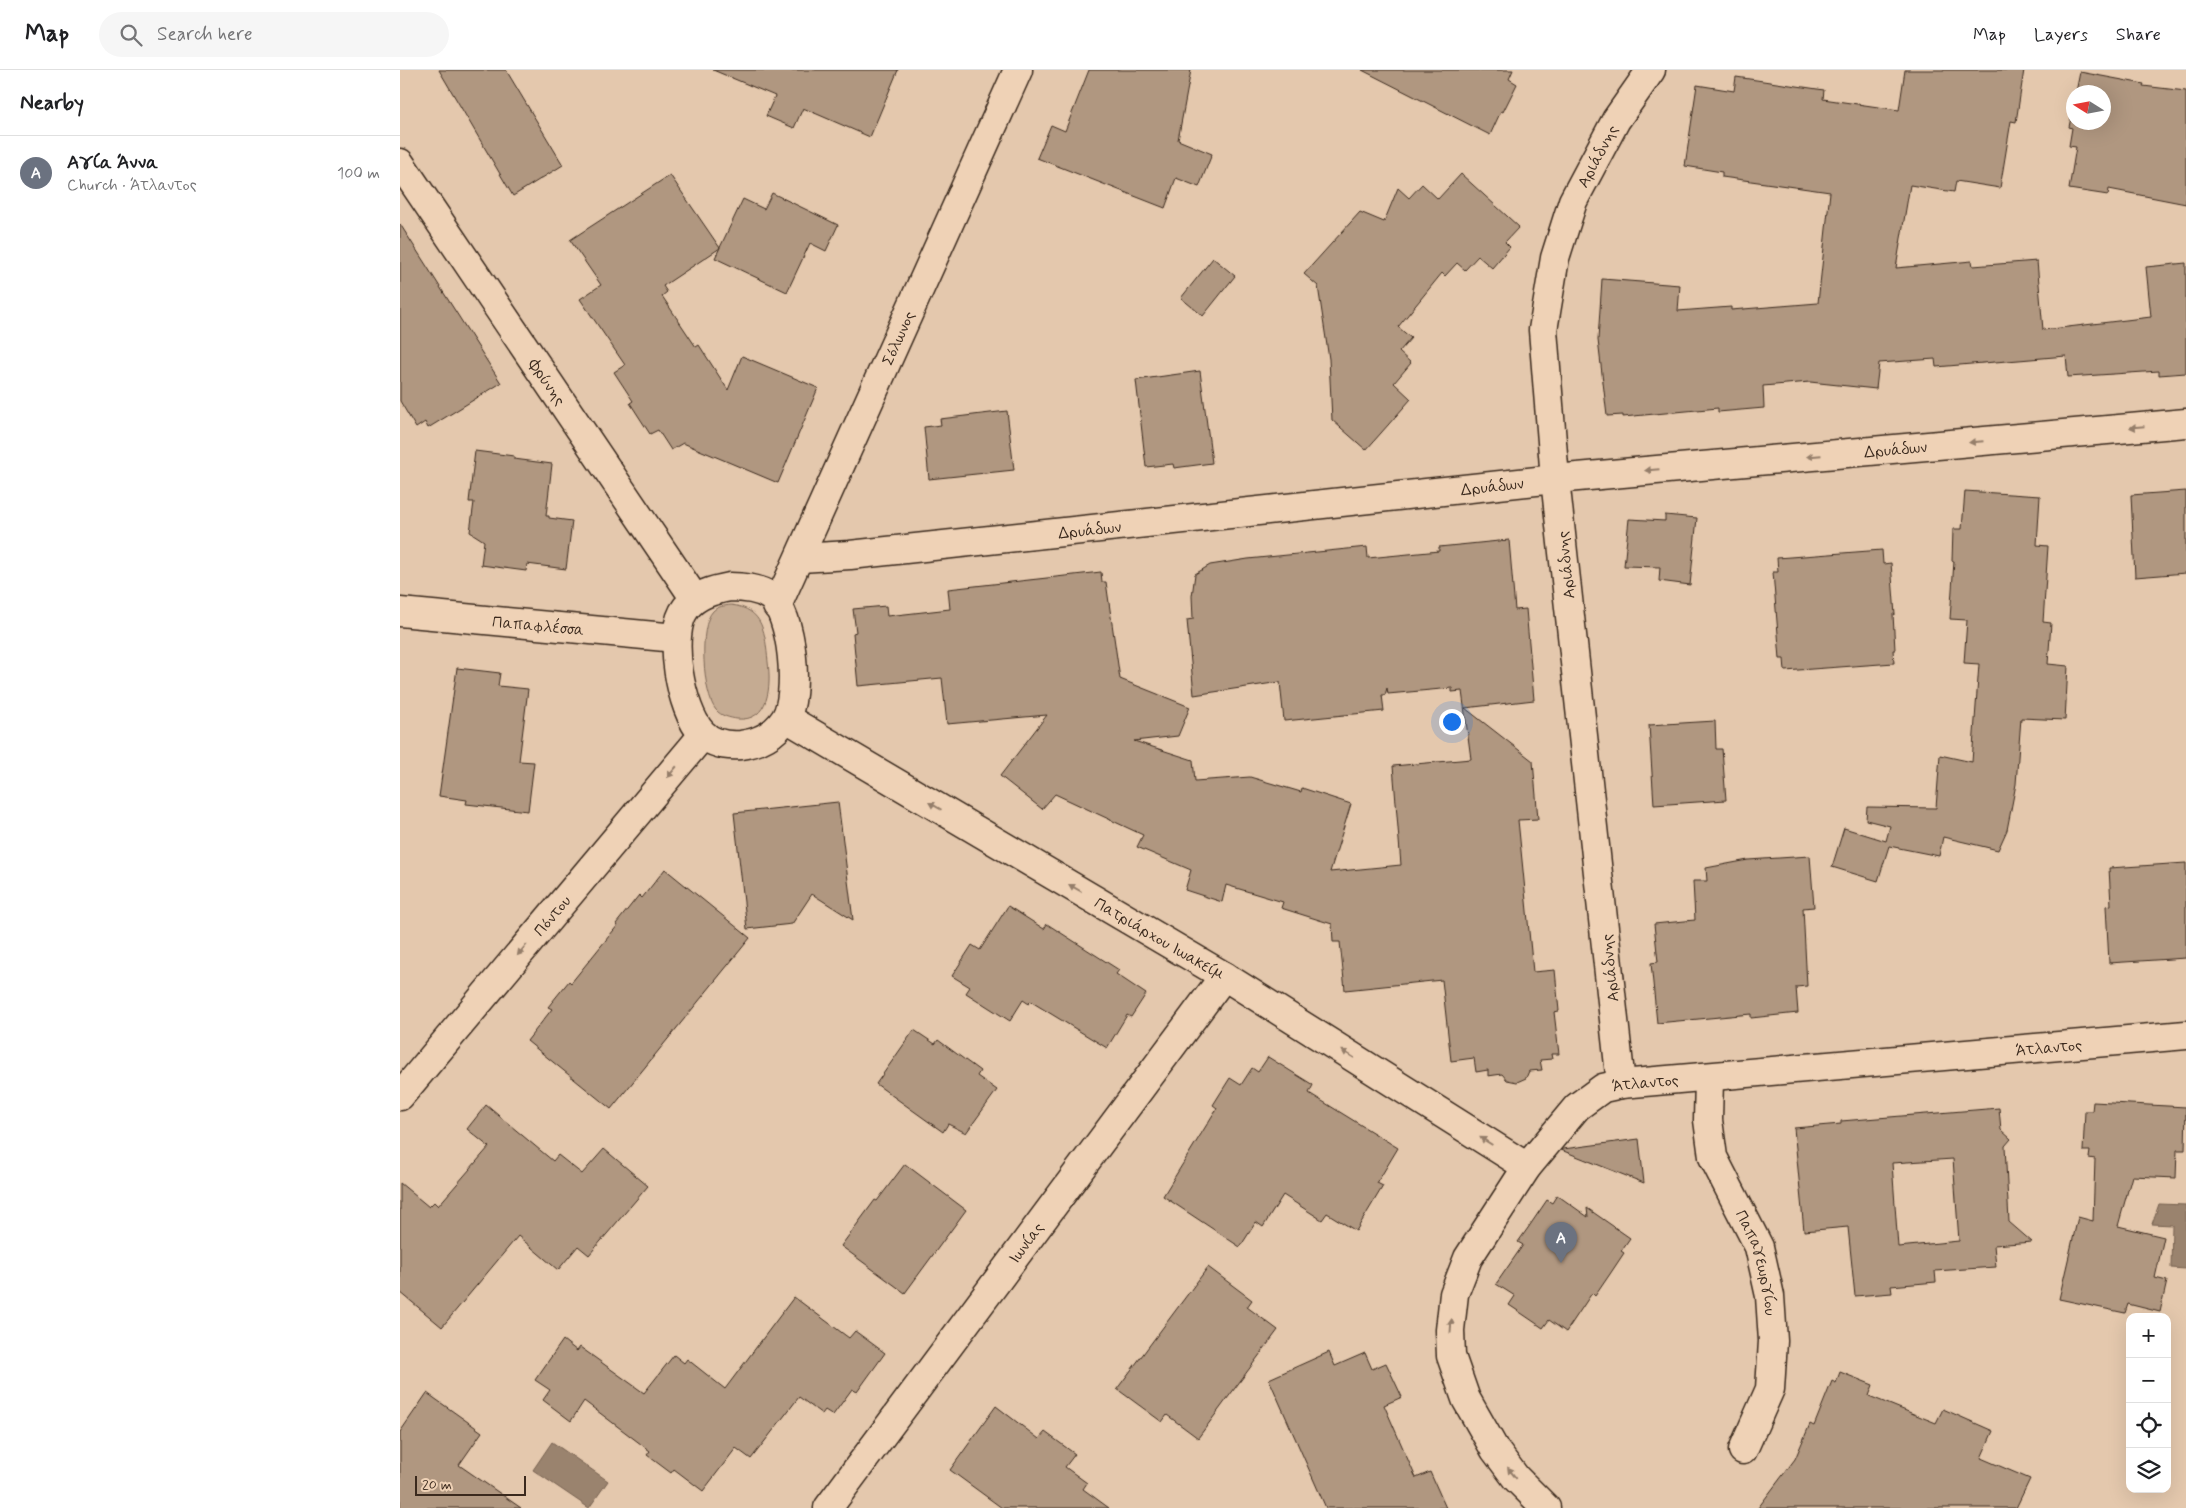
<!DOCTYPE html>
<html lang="en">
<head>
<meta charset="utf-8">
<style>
	body { margin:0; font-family:Mynerve,sans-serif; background:#f6f6f6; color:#202124 }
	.controls { position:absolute; right:15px; bottom:15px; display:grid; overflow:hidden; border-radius:10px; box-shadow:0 5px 20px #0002 }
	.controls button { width:45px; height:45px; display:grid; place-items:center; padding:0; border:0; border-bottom:1px solid #e0e0e0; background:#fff; color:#202124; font:25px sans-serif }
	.compass { position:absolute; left:1666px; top:15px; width:45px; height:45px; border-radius:50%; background:#fff; box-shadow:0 5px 20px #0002; rotate:281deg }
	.scale { position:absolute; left:15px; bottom:12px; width:111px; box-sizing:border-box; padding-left:5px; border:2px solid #3b2a1e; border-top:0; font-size:14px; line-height:18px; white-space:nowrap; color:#3b2a1e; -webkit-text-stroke:4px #efd2b6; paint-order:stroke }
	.you { position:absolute; left:1051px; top:651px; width:18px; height:18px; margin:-12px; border:4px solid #fff; border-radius:50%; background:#1a73e8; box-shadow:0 0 0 8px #1a73e833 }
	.badge { display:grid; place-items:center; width:32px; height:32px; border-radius:50%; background:#d93025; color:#fff; font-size:16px; font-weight:700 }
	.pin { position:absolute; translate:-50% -41px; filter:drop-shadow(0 1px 2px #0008) }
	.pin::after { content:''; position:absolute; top:26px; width:18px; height:15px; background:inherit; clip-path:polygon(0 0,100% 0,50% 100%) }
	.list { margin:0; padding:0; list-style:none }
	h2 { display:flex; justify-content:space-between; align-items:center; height:65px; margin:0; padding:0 20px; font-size:21px }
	h2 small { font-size:16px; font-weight:400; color:#757577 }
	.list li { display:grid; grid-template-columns:32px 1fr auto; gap:15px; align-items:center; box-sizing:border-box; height:75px; padding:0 20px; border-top:1px solid #e0e0e0 }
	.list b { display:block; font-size:19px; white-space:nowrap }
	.list p { margin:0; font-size:16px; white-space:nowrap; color:#757577 }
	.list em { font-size:16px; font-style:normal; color:#757577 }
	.icon { flex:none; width:28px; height:28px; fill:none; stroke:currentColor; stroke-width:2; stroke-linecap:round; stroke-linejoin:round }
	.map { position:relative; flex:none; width:1786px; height:1438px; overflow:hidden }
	header { display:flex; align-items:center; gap:30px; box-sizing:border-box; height:70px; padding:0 25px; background:#fff; border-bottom:1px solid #e0e0e0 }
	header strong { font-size:24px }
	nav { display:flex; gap:28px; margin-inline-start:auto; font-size:18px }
	.search { width:350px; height:45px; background:#f6f6f6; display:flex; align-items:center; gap:12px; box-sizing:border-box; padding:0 18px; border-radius:28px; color:#757577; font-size:19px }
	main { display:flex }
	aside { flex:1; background:#fff }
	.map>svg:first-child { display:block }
	.green { fill:#c5ab92; stroke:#806a58 }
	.water { fill:#9a836e; stroke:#745f4e }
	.building { fill:#b09780; stroke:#3b2a1e; fill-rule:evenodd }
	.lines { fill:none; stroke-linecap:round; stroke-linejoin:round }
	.minor-casing { stroke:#3b2a1e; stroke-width:31 }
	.tertiary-casing { stroke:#3b2a1e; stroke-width:31 }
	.minor { stroke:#efd2b6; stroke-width:28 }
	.tertiary { stroke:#efd2b6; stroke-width:28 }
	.oneway { fill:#957e6a }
	.labels { text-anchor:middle; stroke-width:4; stroke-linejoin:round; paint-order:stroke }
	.street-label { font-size:16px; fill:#3b2a1e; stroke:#efd2b6 }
</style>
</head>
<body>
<header>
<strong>Map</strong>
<div class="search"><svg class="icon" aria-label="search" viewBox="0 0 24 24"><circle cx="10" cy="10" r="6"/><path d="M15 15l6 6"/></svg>Search here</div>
<nav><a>Map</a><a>Layers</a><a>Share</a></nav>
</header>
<main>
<aside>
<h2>Nearby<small></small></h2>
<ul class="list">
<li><span class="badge" style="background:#6b7280">A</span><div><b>Αγία Άννα</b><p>Church · Άτλαντος</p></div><em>100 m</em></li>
</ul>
</aside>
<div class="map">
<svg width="1786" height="1438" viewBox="0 0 1786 1438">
	<rect width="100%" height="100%" fill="#e4c8ad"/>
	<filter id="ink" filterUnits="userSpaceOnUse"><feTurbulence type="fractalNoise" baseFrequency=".02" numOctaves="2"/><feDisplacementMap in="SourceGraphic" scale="10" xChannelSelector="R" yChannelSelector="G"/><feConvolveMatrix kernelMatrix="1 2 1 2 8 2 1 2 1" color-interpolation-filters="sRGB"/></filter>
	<g filter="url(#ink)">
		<path class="green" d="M 331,535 C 364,539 365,563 368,592 C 371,615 370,652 337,649 C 330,648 321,646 316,640 C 303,625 298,556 313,541 C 318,536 324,536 331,535 Z"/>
		<g class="water">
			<path d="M 1759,1134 L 1786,1135 L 1786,1199 L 1771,1198 L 1772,1155 L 1752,1154 Z"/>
			<path d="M 152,1372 L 208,1411 L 189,1438 L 133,1400 Z"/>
		</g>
		<g class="building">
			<path d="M 39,0 L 106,0 L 163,95 L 113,126 Z"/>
			<path d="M 313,0 L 498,0 L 470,67 L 403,38 L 394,58 L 366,46 L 375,26 Z"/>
			<path d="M 689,0 L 791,0 L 778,70 L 812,84 L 799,117 L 776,108 L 765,138 L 637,88 L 651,55 L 665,61 Z"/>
			<path d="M 962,0 L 1113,0 L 1109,9 L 1117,14 L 1103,42 L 1101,41 L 1090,65 Z"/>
			<path d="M 1505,0 L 1624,0 L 1616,52 L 1611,51 L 1600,118 L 1556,111 L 1554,122 L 1510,115 L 1496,198 L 1572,191 L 1573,196 L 1637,191 L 1643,260 L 1751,247 L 1746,197 L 1786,193 L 1786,303 L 1759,305 L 1759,301 L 1668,307 L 1666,286 L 1536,297 L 1535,289 L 1479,293 L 1476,319 L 1410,312 L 1363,316 L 1364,338 L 1318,342 L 1318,338 L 1223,347 L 1223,345 L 1207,346 L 1198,270 L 1202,209 L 1280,215 L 1278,241 L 1331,237 L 1331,240 L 1418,233 L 1430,122 L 1322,107 L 1322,102 L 1285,96 L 1297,15 L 1334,21 L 1336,7 L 1424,20 L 1423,29 L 1499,40 Z"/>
			<path d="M 1680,2 L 1744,14 L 1743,16 L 1786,21 L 1786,134 L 1709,119 L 1708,125 L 1669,119 L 1676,77 L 1669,76 L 1672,58 L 1669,57 L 1674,33 L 1674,52 L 1704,52 L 1704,22 L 1676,22 Z"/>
			<path d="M 1061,104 L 1119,157 L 1105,172 L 1110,177 L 1092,198 L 1078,186 L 1065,200 L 1057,193 L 1045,206 L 1042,203 L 998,257 L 1011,268 L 999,282 L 1011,293 L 994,313 L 1011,329 L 966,380 L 932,350 L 929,289 L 918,216 L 904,204 L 960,142 L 984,152 L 998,118 L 1009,128 L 1022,114 L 1038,129 Z"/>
			<path d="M 270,105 L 320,178 L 263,216 L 267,222 L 262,226 L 296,277 L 299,275 L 328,320 L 342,286 L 418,318 L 378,413 L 283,373 L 271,380 L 258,360 L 250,364 L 230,333 L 233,331 L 214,302 L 225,295 L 180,229 L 201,215 L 170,170 Z"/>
			<path d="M 372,123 L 438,155 L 426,181 L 410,173 L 387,222 L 315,188 L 343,129 L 364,139 Z"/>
			<path d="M 0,154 L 101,313 L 28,358 L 25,352 L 16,358 L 0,331 Z"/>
			<path d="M 813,188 L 835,206 L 803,246 L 781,228 Z"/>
			<path d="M 800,301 L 812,393 L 774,398 L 773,394 L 746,397 L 736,310 Z"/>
			<path d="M 607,341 L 614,400 L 529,409 L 524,357 L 541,355 L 540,349 Z"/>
			<path d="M 75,381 L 114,386 L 114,389 L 152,394 L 146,446 L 149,446 L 149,448 L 172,451 L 166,499 L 127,494 L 126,501 L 81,495 L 84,471 L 70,462 L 74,432 L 69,432 Z"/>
			<path d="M 1565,421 L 1640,426 L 1637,475 L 1648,476 L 1643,552 L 1651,553 L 1648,594 L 1668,596 L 1665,650 L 1621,648 L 1616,714 L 1607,760 L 1598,780 L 1543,767 L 1539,786 L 1489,776 L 1478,811 L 1432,797 L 1444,758 L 1486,771 L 1490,756 L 1466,750 L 1467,737 L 1536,738 L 1540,685 L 1572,692 L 1579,594 L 1564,593 L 1567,550 L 1550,549 L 1554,491 L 1552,491 L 1553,459 L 1562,459 Z"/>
			<path d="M 1786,421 L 1786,503 L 1735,507 L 1731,425 Z"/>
			<path d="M 1265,445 L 1297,448 L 1290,515 L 1259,511 L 1260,497 L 1224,496 L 1229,449 L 1265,451 Z"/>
			<path d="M 1109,470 L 1115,540 L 1126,539 L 1134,630 L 1065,638 L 1133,691 L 1138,749 L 1118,750 L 1133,902 L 1155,900 L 1159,941 L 1154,942 L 1159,984 L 1151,984 L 1152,989 L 1140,990 L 1142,1000 L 1129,1001 L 1126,1008 L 1117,1012 L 1107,1010 L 1102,1004 L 1088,1006 L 1088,1000 L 1076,1002 L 1074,988 L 1051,991 L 1042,910 L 945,920 L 940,872 L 933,872 L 932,854 L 881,838 L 883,832 L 826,815 L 822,832 L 785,820 L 791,800 L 737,777 L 743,765 L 655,724 L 642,739 L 600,706 L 647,645 L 547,654 L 542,608 L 458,616 L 453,563 L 456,562 L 453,539 L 486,536 L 487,546 L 550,539 L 548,519 L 701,502 L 702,512 L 706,512 L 720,609 L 790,637 L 778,666 L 734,671 L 793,690 L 795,711 L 850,707 L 901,722 L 902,718 L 951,734 L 930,802 L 1001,795 L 993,696 L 1071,689 L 1062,621 L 1052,622 L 1052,618 L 988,624 L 987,618 L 985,625 L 982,625 L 984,641 L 884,651 L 880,612 L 794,625 L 787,550 L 793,549 L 792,526 L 795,504 L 810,495 L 848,489 L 967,477 L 968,488 L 1039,481 L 1039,477 Z"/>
			<path d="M 1482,480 L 1483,494 L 1491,493 L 1495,545 L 1493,544 L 1495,580 L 1493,580 L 1494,593 L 1385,601 L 1384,589 L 1380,589 L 1373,502 L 1378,502 L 1377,488 Z"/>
			<path d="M 57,598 L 100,603 L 98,616 L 128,619 L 119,691 L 134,692 L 128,741 L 66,734 L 67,730 L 39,726 Z"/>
			<path d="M 1315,651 L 1316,679 L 1322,679 L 1326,730 L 1254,735 L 1249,655 Z"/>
			<path d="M 438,732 L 453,850 L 412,824 L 392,854 L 347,859 L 334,743 Z"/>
			<path d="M 1410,786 L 1414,837 L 1403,838 L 1407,916 L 1396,917 L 1398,943 L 1351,948 L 1351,944 L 1257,953 L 1251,893 L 1258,892 L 1254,854 L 1295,850 L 1293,811 L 1307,811 L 1306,798 L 1348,790 Z"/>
			<path d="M 1786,793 L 1786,888 L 1709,893 L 1706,836 L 1711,835 L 1709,798 Z"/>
			<path d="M 265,799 L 350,868 L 211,1039 L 127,971 L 152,939 L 148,937 L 169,911 L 171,913 L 218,855 L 216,854 L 239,825 L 242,828 Z"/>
			<path d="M 608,836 L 644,859 L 647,854 L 719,900 L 716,904 L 746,924 L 731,947 L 727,945 L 707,978 L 630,931 L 629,934 L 623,930 L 610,951 L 566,923 L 570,917 L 552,906 L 572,875 L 580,880 Z"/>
			<path d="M 514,960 L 535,974 L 538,970 L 580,1001 L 577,1006 L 597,1020 L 566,1063 L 548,1054 L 543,1062 L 476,1014 Z"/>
			<path d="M 868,987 L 913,1015 L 909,1023 L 998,1078 L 977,1113 L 983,1116 L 956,1161 L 927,1143 L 922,1150 L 883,1125 L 863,1157 L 856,1152 L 840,1177 L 763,1126 L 817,1038 L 813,1035 L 830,1008 L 841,1015 L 852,998 L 858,1002 Z"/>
			<path d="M 1693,1032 L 1786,1037 L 1785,1080 L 1777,1080 L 1776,1108 L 1732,1106 L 1718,1156 L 1764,1167 L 1755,1208 L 1767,1211 L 1760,1242 L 1728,1234 L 1725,1243 L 1659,1229 L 1678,1147 L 1693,1151 L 1695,1089 L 1689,1088 L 1690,1081 L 1683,1081 L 1685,1041 L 1692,1041 Z"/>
			<path d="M 86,1035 L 153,1091 L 158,1085 L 182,1104 L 204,1079 L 248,1116 L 189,1185 L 178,1176 L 158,1200 L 118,1166 L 42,1257 L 0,1222 L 0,1113 L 29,1137 L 34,1132 L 38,1136 L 89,1077 L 67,1059 Z"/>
			<path d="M 1599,1038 L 1601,1060 L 1611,1069 L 1605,1076 L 1609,1152 L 1632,1172 L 1594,1175 L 1596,1197 L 1535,1201 L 1536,1212 L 1491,1216 L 1492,1223 L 1455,1226 L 1448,1157 L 1404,1161 L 1394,1058 L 1441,1054 L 1441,1051 ZM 1553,1089 L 1559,1171 L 1498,1177 L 1492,1093 Z"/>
			<path d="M 1239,1069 L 1244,1113 L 1161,1080 L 1163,1079 Z"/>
			<path d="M 505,1094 L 566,1140 L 505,1223 L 441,1176 L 475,1130 L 477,1131 Z"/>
			<path d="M 1157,1125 L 1188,1147 L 1187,1138 L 1230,1168 L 1221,1181 L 1224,1183 L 1210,1204 L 1195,1226 L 1192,1223 L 1166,1262 L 1149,1250 L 1143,1258 L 1118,1241 L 1109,1235 L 1115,1226 L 1096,1214 L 1123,1175 L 1118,1172 L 1128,1158 L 1147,1130 L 1152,1133 Z"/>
			<path d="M 808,1197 L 852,1230 L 847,1237 L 878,1260 L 798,1368 L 767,1345 L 762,1352 L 717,1319 Z"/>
			<path d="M 394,1227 L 449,1268 L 455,1261 L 485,1283 L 457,1322 L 452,1319 L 433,1345 L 425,1340 L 422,1344 L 399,1327 L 351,1389 L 336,1378 L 303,1421 L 274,1399 L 271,1403 L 247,1385 L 250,1381 L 184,1331 L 171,1351 L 143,1330 L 150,1320 L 135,1310 L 163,1270 L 177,1281 L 180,1277 L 244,1323 L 274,1285 L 284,1293 L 287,1289 L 325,1319 Z"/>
			<path d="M 929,1282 L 935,1296 L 965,1283 L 972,1299 L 986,1293 L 1002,1327 L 984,1335 L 1016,1408 L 1030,1402 L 1046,1438 L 926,1438 L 869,1309 Z"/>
			<path d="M 1440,1302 L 1473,1315 L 1469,1326 L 1536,1353 L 1543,1339 L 1593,1361 L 1581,1388 L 1630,1409 L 1616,1438 L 1358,1438 L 1395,1389 L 1410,1354 L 1414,1356 L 1432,1311 L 1436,1313 Z"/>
			<path d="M 27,1323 L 82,1362 L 59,1395 L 121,1438 L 0,1438 L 0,1362 Z"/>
			<path d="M 596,1336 L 639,1369 L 645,1362 L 675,1384 L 665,1397 L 687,1413 L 683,1419 L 709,1438 L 602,1438 L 550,1400 Z"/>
		</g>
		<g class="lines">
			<defs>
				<g id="minor">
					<path id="s1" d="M 0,93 L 295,529"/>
					<path id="s2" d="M 400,488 L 450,485 L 1155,409 L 1786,353"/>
					<path id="s3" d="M 386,648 L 824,906 L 1127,1097"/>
					<path id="s4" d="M 1309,1008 L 1308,1050 L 1313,1087 L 1359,1177 L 1370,1226 L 1373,1271 L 1370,1319 L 1343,1380"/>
					<path id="s5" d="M 1221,1014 L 1155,409 L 1143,260 L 1155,188 L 1173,131 L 1216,50 L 1251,0"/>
					<path id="s6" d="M 0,1026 L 303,665"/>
					<path id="s7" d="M 428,1438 L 824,906"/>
					<path id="s8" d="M 1146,1438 L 1116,1408 L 1095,1380 L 1066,1329 L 1051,1286 L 1050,1260 L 1054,1224 L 1068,1188 L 1127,1097 L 1177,1037 L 1203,1018 L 1221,1014 L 1786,965"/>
				</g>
				<g id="tertiary">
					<path d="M 330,517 C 343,517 358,518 370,526 C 393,543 400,626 385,649 C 375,664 359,673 341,675 C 327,676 312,674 302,663 C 281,641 266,563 286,538 C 297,524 314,520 330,517 Z"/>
					<path id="s9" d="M 377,536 L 618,0"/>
					<path id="s10" d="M 0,542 L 276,568"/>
				</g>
			</defs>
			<use href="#minor" class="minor-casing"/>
			<use href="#tertiary" class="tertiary-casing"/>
			<use href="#minor" class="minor"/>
			<use href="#tertiary" class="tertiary"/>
		</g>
		<defs><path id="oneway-solid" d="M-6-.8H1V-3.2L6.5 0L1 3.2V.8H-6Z" transform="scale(1.25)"/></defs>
		<g class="oneway">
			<use href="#oneway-solid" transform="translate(1737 357) rotate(175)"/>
			<use href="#oneway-solid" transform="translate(1576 372) rotate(175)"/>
			<use href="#oneway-solid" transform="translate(1414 386) rotate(175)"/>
			<use href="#oneway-solid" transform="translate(1252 400) rotate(175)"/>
			<use href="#oneway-solid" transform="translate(272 702) rotate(130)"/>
			<use href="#oneway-solid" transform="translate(535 736) rotate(-150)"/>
			<use href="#oneway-solid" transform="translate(675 818) rotate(-150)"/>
			<use href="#oneway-solid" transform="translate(122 880) rotate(130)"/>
			<use href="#oneway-solid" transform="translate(948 984) rotate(-148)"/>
			<use href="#oneway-solid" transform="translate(1086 1071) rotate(-148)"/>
			<use href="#oneway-solid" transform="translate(1051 1256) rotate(-86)"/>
			<use href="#oneway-solid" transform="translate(1112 1403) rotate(-128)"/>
		</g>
	</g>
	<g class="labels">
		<g class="street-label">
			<text dy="6" stroke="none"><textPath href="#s5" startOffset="942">Αριάδνης</textPath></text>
			<text dy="6" stroke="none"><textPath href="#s9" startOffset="294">Σόλωνος</textPath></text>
			<text dy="6" stroke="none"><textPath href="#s1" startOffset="264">Φρύνης</textPath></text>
			<text dy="6" stroke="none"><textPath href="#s2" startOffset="1101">Δρυάδων</textPath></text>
			<text dy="6" stroke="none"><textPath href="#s2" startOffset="696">Δρυάδων</textPath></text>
			<text dy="6" stroke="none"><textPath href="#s2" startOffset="291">Δρυάδων</textPath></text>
			<text transform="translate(1165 495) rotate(-96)" y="6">Αριάδνης</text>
			<text dy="6" stroke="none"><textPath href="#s10" startOffset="139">Παπαφλέσσα</textPath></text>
			<text dy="6" stroke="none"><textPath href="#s6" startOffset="236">Πόντου</textPath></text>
			<text dy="6" stroke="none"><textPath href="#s3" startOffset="434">Πατριάρχου Ιωακείμ</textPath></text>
			<text transform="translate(1209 898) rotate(-96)" y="6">Αριάδνης</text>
			<text dy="6" stroke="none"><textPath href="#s8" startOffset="949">Άτλαντος</textPath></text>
			<text dy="6" stroke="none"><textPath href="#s8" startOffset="544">Άτλαντος</textPath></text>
			<text dy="6" stroke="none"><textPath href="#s7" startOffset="331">Ιωνίας</textPath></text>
			<text dy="6" stroke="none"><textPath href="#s4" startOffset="195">Παπαγεωργίου</textPath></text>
		</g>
	</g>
</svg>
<div class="controls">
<button>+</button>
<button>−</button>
<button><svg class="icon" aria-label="locate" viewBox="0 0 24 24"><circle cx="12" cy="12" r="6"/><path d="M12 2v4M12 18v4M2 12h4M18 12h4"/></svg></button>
<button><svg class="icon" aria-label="layers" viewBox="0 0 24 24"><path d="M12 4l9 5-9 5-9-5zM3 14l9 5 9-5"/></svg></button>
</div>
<svg class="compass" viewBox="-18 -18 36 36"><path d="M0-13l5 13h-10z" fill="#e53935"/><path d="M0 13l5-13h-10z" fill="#757577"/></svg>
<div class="scale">20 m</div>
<div class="you"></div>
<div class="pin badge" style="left:1161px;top:1193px;background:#6b7280">A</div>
</div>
</main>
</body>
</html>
